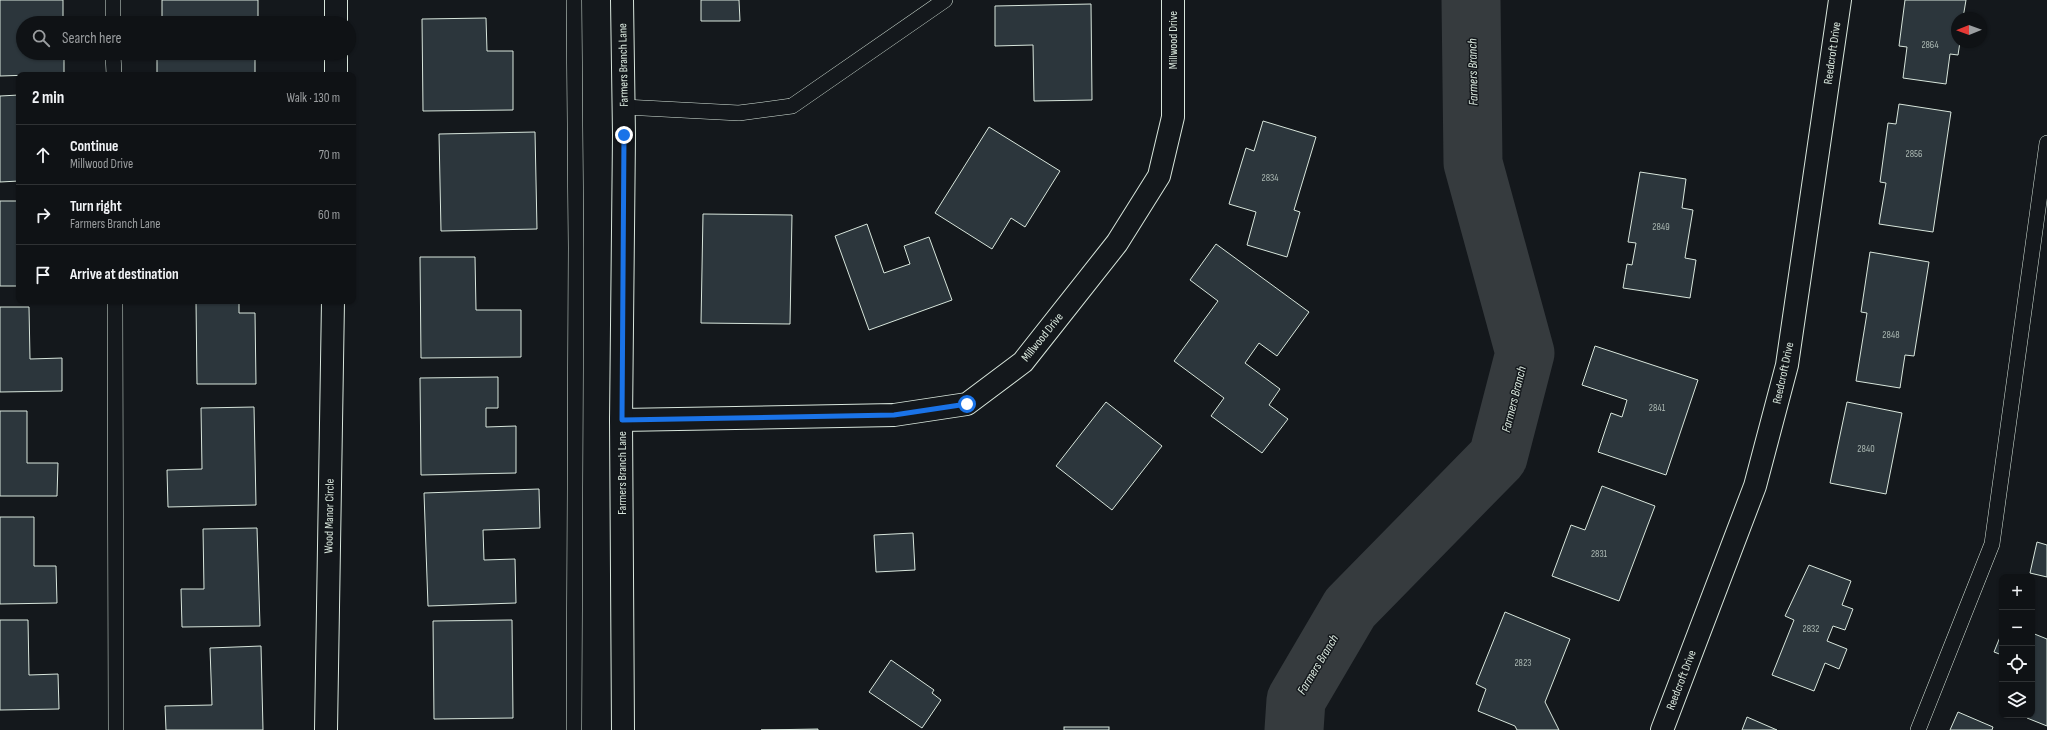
<!DOCTYPE html>
<html lang="en">
<head>
<meta charset="utf-8">
<style>
	body { margin:0; font-family:"Sofia Sans Condensed",sans-serif; background:#1d2022; color:#f1f3f6 }
	.controls { position:absolute; right:12px; bottom:12px; display:grid; overflow:hidden; border-radius:8px; box-shadow:0 1px 3px #0004 }
	.controls button { width:36px; height:36px; display:grid; place-items:center; padding:0; border:0; border-bottom:1px solid #2f3234; background:#0f1215; color:#f1f3f6; font:20px sans-serif }
	.compass { position:absolute; left:1951px; top:12px; width:36px; height:36px; border-radius:50%; background:#0f1215; box-shadow:0 1px 3px #0004; rotate:269deg }
	.stop { position:absolute; width:12px; height:12px; margin:-9px; border:3px solid #1a73e8; border-radius:50%; background:#fff }
	.stop.end { background:#1a73e8; border-color:#fff; box-shadow:0 1px 4px #0008 }
	.list { margin:0; padding:0; list-style:none }
	h2 { display:flex; justify-content:space-between; align-items:center; height:52px; margin:0; padding:0 16px; font-size:17px }
	h2 small { font-size:13px; font-weight:400; color:#9b9ea0 }
	.list li { display:grid; grid-template-columns:26px 1fr auto; gap:12px; align-items:center; box-sizing:border-box; height:60px; padding:0 16px; border-top:1px solid #2f3234 }
	.list b { display:block; font-size:15px; white-space:nowrap }
	.list p { margin:0; font-size:13px; white-space:nowrap; color:#9b9ea0 }
	.list em { font-size:13px; font-style:normal; color:#9b9ea0 }
	.icon { flex:none; width:22px; height:22px; fill:none; stroke:currentColor; stroke-width:2; stroke-linecap:round; stroke-linejoin:round }
	.map { position:relative; flex:none; width:2047px; height:730px; overflow:hidden }
	.search { position:absolute; background:#0f1215; box-shadow:0 1px 3px #0004; left:16px; top:16px; width:340px; height:44px; display:flex; align-items:center; gap:10px; box-sizing:border-box; padding:0 14px; border-radius:22px; color:#9b9ea0; font-size:15px }
	.panel { position:absolute; background:#0f1215; box-shadow:0 1px 3px #0004; left:16px; top:72px; width:340px; height:232px; border-radius:8px }
	.map>svg:first-child { display:block }
	.lines { fill:none; stroke-linecap:round; stroke-linejoin:round }
	.river { stroke:#363b3e; stroke-width:59 }
	.building { fill:#2c363c; stroke:#d8e6dc }
	.lane-casing { stroke:#d8e6dc; stroke-width:16 }
	.street-casing { stroke:#d8e6dc; stroke-width:24 }
	.secondary-casing { stroke:#d8e6dc; stroke-width:24 }
	.lane { stroke:#14181c; stroke-width:15 }
	.street { stroke:#14181c; stroke-width:22 }
	.secondary { stroke:#14181c; stroke-width:22 }
	.route { stroke:#1a73e8; stroke-width:5 }
	.labels { text-anchor:middle; stroke-width:3; stroke-linejoin:round; paint-order:stroke }
	.number-label { font-size:10px; fill:#adbab4 }
	.street-label { font-size:12px; fill:#d8e6dc; stroke:#14181c }
	.water-label { font-size:13px; font-style:italic; fill:#d8e6dc; stroke:#14181c }
</style>
</head>
<body>
<div class="map">
<svg width="2047" height="730" viewBox="0 0 2047 730">
	<rect width="100%" height="100%" fill="#14181c"/>
	<g class="lines">
		<path class="river" d="M 1294,730 L 1296,700 L 1350,608 L 1498,457 L 1525,353 L 1473,163 L 1471,0"/>
	</g>
	<g class="building">
		<path d="M 0,0 L 63,0 L 63,23 L 23,23 L 23,53 L 64,53 L 64,74 L 0,76 Z"/>
		<path d="M 162,0 L 258,0 L 258,20 L 162,22 Z"/>
		<path d="M 701,0 L 739,0 L 740,21 L 701,21 Z"/>
		<path d="M 1905,0 L 1966,0 L 1963,18 L 1957,18 L 1957,42 L 1960,42 L 1958,55 L 1950,54 L 1946,84 L 1903,78 L 1907,47 L 1899,46 Z"/>
		<path d="M 1091,4 L 1092,100 L 1034,101 L 1033,45 L 995,46 L 995,6 Z"/>
		<path d="M 486,18 L 487,51 L 513,51 L 513,110 L 423,111 L 422,19 Z"/>
		<rect x="157" y="53" width="98" height="22"/>
		<path d="M 19,95 L 19,181 L 0,182 L 0,96 Z"/>
		<path d="M 1899,104 L 1951,112 L 1933,232 L 1879,224 L 1886,183 L 1880,182 L 1888,123 L 1896,124 Z"/>
		<path d="M 1263,121 L 1316,137 L 1294,210 L 1300,212 L 1287,257 L 1247,245 L 1256,212 L 1229,204 L 1246,148 L 1254,151 Z"/>
		<path d="M 989,127 L 1060,171 L 1025,227 L 1011,218 L 992,249 L 935,213 Z"/>
		<path d="M 535,132 L 537,229 L 441,231 L 439,134 Z"/>
		<path d="M 1640,172 L 1686,179 L 1682,208 L 1693,210 L 1685,258 L 1696,260 L 1690,298 L 1623,288 L 1627,264 L 1632,265 L 1636,243 L 1628,242 Z"/>
		<rect x="0" y="201" width="19" height="85"/>
		<path d="M 703,214 L 792,215 L 790,324 L 701,323 Z"/>
		<path d="M 867,224 L 884,273 L 910,264 L 904,246 L 929,237 L 952,300 L 869,330 L 835,236 Z"/>
		<path d="M 1216,244 L 1309,312 L 1277,356 L 1259,343 L 1245,363 L 1280,389 L 1269,405 L 1288,419 L 1262,453 L 1211,416 L 1224,398 L 1174,361 L 1218,301 L 1190,280 Z"/>
		<path d="M 1870,252 L 1929,262 L 1914,356 L 1905,355 L 1900,388 L 1856,381 L 1867,313 L 1861,312 Z"/>
		<path d="M 420,257 L 475,257 L 476,310 L 521,310 L 521,357 L 421,358 Z"/>
		<path d="M 196,301 L 239,301 L 239,313 L 255,313 L 256,384 L 197,384 Z"/>
		<path d="M 0,307 L 29,307 L 30,359 L 62,358 L 62,391 L 0,392 Z"/>
		<path d="M 1595,346 L 1698,380 L 1666,475 L 1598,452 L 1611,413 L 1622,417 L 1627,400 L 1582,385 Z"/>
		<path d="M 498,377 L 498,408 L 486,408 L 486,427 L 516,426 L 516,473 L 421,475 L 420,378 Z"/>
		<path d="M 1106,402 L 1162,446 L 1112,510 L 1056,466 Z"/>
		<path d="M 1847,402 L 1902,413 L 1886,494 L 1830,483 Z"/>
		<path d="M 254,407 L 256,505 L 168,507 L 167,470 L 202,469 L 201,408 Z"/>
		<path d="M 0,411 L 27,411 L 27,463 L 58,463 L 57,496 L 0,496 Z"/>
		<path d="M 1602,486 L 1655,506 L 1619,601 L 1552,576 L 1571,525 L 1585,530 Z"/>
		<path d="M 539,489 L 540,528 L 483,530 L 484,560 L 515,559 L 516,603 L 428,606 L 424,493 Z"/>
		<path d="M 0,517 L 34,517 L 34,566 L 56,566 L 57,603 L 0,604 Z"/>
		<path d="M 257,528 L 260,626 L 182,627 L 181,589 L 204,589 L 203,529 Z"/>
		<path d="M 913,533 L 915,570 L 876,572 L 874,535 Z"/>
		<path d="M 2037,542 L 2047,545 L 2047,577 L 2030,573 Z"/>
		<path d="M 1809,565 L 1851,581 L 1842,605 L 1853,609 L 1845,630 L 1833,626 L 1827,641 L 1847,649 L 1839,669 L 1825,663 L 1814,691 L 1772,675 L 1794,620 L 1785,616 Z"/>
		<path d="M 1505,612 L 1570,639 L 1545,702 L 1559,730 L 1517,730 L 1515,726 L 1478,711 L 1486,689 L 1476,684 Z"/>
		<path d="M 0,620 L 28,620 L 29,675 L 58,674 L 59,709 L 0,710 Z"/>
		<path d="M 512,620 L 513,718 L 434,719 L 433,621 Z"/>
		<path d="M 2002,632 L 2002,655 L 1994,652 Z"/>
		<path d="M 2032,633 L 2047,639 L 2047,726 L 2027,718 L 2028,715 L 2032,715 Z"/>
		<path d="M 261,646 L 263,730 L 166,730 L 165,706 L 212,705 L 210,648 Z"/>
		<path d="M 891,660 L 934,690 L 932,693 L 941,700 L 922,728 L 869,692 Z"/>
		<path d="M 1958,712 L 1993,727 L 1992,730 L 1950,730 Z"/>
		<path d="M 1747,717 L 1777,730 L 1742,730 Z"/>
		<rect x="1064" y="727" width="45" height="3"/>
		<path d="M 818,729 L 818,730 L 761,730 Z"/>
	</g>
	<g class="lines">
		<defs>
			<g id="lane">
				<path d="M 113,0 L 113,23"/>
				<path d="M 113,53 L 114,75"/>
				<path d="M 624,107 L 739,113 L 792,106 L 945,0"/>
				<path d="M 115,301 L 116,730"/>
				<path d="M 574,730 L 576,248 L 574,0"/>
				<path d="M 1918,730 L 1992,544 L 2047,143"/>
			</g>
			<g id="street">
				<path d="M 336,0 L 336,23"/>
				<path d="M 336,53 L 336,75"/>
				<path d="M 621,420 L 894,415 L 967,404 L 1023,362 L 1117,243 L 1159,176 L 1173,117 L 1173,0"/>
				<path d="M 326,730 L 333,301"/>
				<path d="M 1662,730 L 1755,486 L 1787,365 L 1840,0"/>
			</g>
			<path id="secondary" d="M 622,0 L 624,135 L 621,420 L 623,730"/>
		</defs>
		<use href="#lane" class="lane-casing"/>
		<use href="#street" class="street-casing"/>
		<use href="#secondary" class="secondary-casing"/>
		<use href="#lane" class="lane"/>
		<use href="#street" class="street"/>
		<use href="#secondary" class="secondary"/>
	</g>
	<g class="lines">
		<path class="route" d="M 624,135 L 622,420 L 894,415 L 967,404"/>
	</g>
	<g class="labels">
		<g class="number-label">
			<text x="1930" y="48">2864</text>
			<text x="1914" y="157">2856</text>
			<text x="1270" y="181">2834</text>
			<text x="1661" y="230">2849</text>
			<text x="1891" y="338">2848</text>
			<text x="1657" y="411">2841</text>
			<text x="1866" y="452">2840</text>
			<text x="1599" y="557">2831</text>
			<text x="1811" y="632">2832</text>
			<text x="1523" y="666">2823</text>
		</g>
		<g class="street-label">
			<text transform="translate(1173 40) rotate(-90)" y="4">Millwood Drive</text>
			<text transform="translate(1832 53) rotate(-82)" y="4">Reedcroft Drive</text>
			<text transform="translate(623 65) rotate(-91)" y="4">Farmers Branch Lane</text>
			<text transform="translate(1042 337) rotate(-51)" y="4">Millwood Drive</text>
			<text transform="translate(1783 373) rotate(-78)" y="4">Reedcroft Drive</text>
			<text transform="translate(622 473) rotate(-90)" y="4">Farmers Branch Lane</text>
			<text transform="translate(329 516) rotate(-89)" y="4">Wood Manor Circle</text>
			<text transform="translate(1681 680) rotate(-69)" y="4">Reedcroft Drive</text>
		</g>
		<g class="water-label">
			<text transform="translate(1472 72) rotate(-91)" y="5">Farmers Branch</text>
			<text transform="translate(1513 399) rotate(-76)" y="5">Farmers Branch</text>
			<text transform="translate(1317 664) rotate(-59)" y="5">Farmers Branch</text>
		</g>
	</g>
</svg>
<div class="controls">
<button>+</button>
<button>−</button>
<button><svg class="icon" aria-label="locate" viewBox="0 0 24 24"><circle cx="12" cy="12" r="6"/><path d="M12 2v4M12 18v4M2 12h4M18 12h4"/></svg></button>
<button><svg class="icon" aria-label="layers" viewBox="0 0 24 24"><path d="M12 4l9 5-9 5-9-5zM3 14l9 5 9-5"/></svg></button>
</div>
<svg class="compass" viewBox="-18 -18 36 36"><path d="M0-13l5 13h-10z" fill="#e53935"/><path d="M0 13l5-13h-10z" fill="#9b9ea0"/></svg>
<div class="stop" style="left:967px;top:404px"></div>
<div class="stop end" style="left:624px;top:135px"></div>
<div class="search"><svg class="icon" aria-label="search" viewBox="0 0 24 24"><circle cx="10" cy="10" r="6"/><path d="M15 15l6 6"/></svg>Search here</div>
<section class="panel">
<h2>2 min<small>Walk · 130 m</small></h2>
<ul class="list">
<li><svg class="icon" aria-label="ahead" viewBox="0 0 24 24"><path d="M12 20V5M6 11l6-6 6 6"/></svg><div><b>Continue</b><p>Millwood Drive</p></div><em>70 m</em></li>
<li><svg class="icon" aria-label="right" viewBox="0 0 24 24"><path d="M7 20v-9h11M14 6l5 5-5 5"/></svg><div><b>Turn right</b><p>Farmers Branch Lane</p></div><em>60 m</em></li>
<li><svg class="icon" aria-label="arrive" viewBox="0 0 24 24"><path d="M6 21V4h12l-3 4 3 4H6"/></svg><div><b>Arrive at destination</b></div></li>
</ul>
</section>
</div>
</body>
</html>
